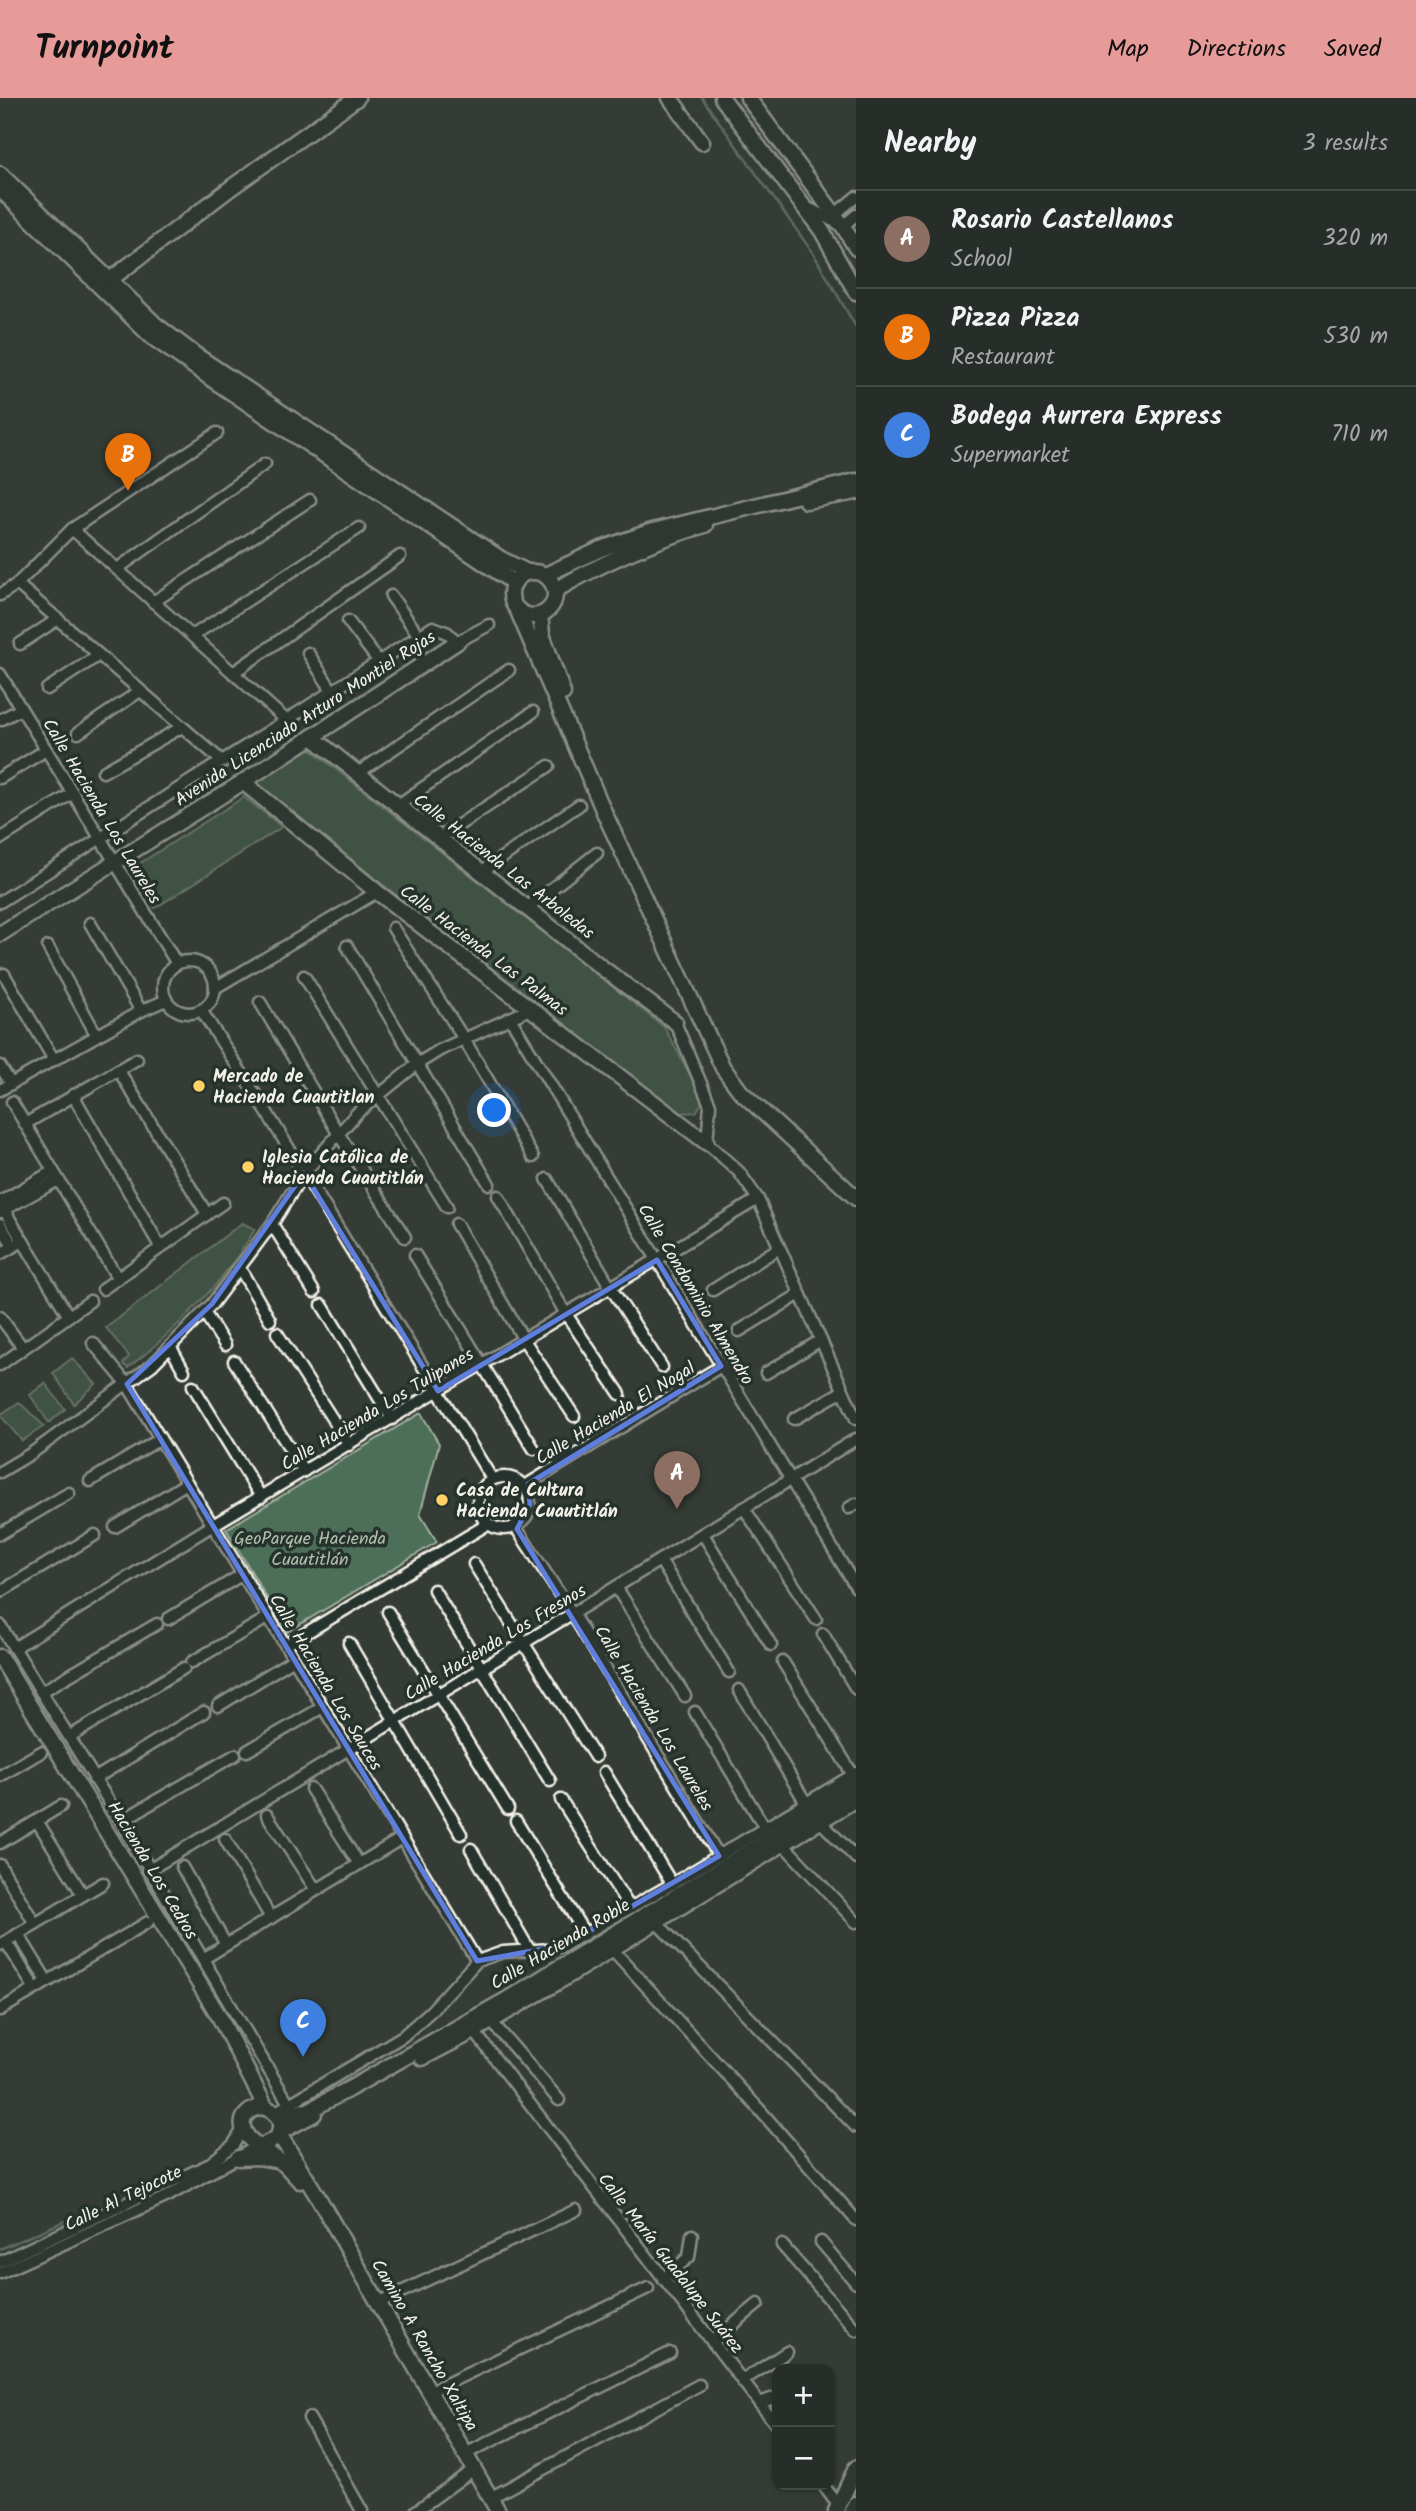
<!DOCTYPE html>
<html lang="en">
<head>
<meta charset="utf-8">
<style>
	body { margin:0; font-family:Kalam,sans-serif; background:#2f3530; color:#f1f3f6 }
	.controls { position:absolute; right:21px; bottom:21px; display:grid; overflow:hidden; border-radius:14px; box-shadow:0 2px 5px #0004 }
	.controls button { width:63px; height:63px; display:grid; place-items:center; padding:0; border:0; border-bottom:2px solid #434945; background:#272d28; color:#f1f3f6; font:35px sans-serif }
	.you { position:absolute; left:495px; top:1013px; width:24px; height:24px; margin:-18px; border:5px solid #fff; border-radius:50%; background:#1a73e8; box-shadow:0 0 0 10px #1a73e833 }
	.badge { display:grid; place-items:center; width:46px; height:46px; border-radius:50%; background:#e69b98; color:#fff; font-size:23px; font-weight:700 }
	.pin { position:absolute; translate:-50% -58px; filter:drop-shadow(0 2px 4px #0008) }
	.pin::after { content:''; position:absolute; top:37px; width:24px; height:21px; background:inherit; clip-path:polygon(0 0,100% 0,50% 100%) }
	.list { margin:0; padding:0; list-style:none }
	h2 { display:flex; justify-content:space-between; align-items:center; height:91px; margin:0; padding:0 28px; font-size:30px }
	h2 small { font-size:23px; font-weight:400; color:#a4a8a8 }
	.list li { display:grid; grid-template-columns:46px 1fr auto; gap:21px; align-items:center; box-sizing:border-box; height:98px; padding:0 28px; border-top:2px solid #434945 }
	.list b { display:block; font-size:26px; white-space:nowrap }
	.list p { margin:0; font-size:23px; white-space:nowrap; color:#a4a8a8 }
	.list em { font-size:23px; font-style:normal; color:#a4a8a8 }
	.map { position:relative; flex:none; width:856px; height:2413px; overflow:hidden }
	header { display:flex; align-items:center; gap:42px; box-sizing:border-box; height:98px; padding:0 35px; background:#e69b98; color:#111 }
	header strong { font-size:33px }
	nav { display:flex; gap:38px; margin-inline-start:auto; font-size:24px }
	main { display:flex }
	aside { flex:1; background:#272d28 }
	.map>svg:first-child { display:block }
	.green { fill:#4e6e58; stroke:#a1b0a0; stroke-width:2 }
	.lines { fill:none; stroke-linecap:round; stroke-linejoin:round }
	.stream { stroke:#8d9e9f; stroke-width:2.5 }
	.street-casing { stroke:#f4f1e8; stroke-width:15 }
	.secondary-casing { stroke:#f4f1e8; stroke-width:19 }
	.street { stroke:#26332d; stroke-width:10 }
	.secondary { stroke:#26332d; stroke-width:14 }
	.marked { fill:none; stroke:#5e7fdd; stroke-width:5; stroke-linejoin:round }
	.poi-dot { fill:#ffd166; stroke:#26332d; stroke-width:2.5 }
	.labels { text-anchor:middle; stroke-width:7; stroke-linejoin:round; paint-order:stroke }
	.street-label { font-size:18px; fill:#f4f1e8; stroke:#26332d }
	.poi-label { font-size:18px; font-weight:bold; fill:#f4f1e8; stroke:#26332d; text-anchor:start }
	.park-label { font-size:18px; fill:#b2bdae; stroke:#26332d }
</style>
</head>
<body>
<header>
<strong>Turnpoint</strong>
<nav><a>Map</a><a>Directions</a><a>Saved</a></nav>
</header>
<main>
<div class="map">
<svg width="856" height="2413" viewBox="0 0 856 2413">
	<rect width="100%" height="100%" fill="#343c35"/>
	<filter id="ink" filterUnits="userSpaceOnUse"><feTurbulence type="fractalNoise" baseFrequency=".0143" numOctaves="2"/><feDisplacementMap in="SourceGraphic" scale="14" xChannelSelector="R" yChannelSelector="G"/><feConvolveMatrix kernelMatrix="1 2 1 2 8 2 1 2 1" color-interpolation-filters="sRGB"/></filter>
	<g filter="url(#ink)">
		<g class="green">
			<path d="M 309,650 L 664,929 L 704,1002 L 696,1014 L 680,1015 L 387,790 L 256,684 Z"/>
			<path d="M 244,699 L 282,729 L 155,810 L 131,771 Z"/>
			<path d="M 242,1125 L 255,1131 C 226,1182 174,1234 128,1270 L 123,1266 L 129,1258 L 106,1230 Z"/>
			<path d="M 72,1260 L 96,1286 L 74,1306 L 53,1275 Z"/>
			<path d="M 45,1285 L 65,1311 L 49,1325 L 30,1297 Z"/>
			<path d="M 19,1304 L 44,1328 L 22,1343 L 0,1317 Z"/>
			<path d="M 421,1315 L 439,1346 L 420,1416 L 437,1444 L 287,1534 L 226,1431 Z"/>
		</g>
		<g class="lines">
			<g class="stream">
				<path d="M 702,0 L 813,155 L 856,229"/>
				<path d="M 0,2151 L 95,2110"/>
			</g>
			<defs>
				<g id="street">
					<path d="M 806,109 L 843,128 L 856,117"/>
					<path d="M 834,117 L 856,99"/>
					<path d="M 72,431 L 287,623"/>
					<path d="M 117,471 L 265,366"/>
					<path d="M 17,486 L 223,664"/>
					<path d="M 0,497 L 17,486 L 72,431 L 217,335"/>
					<path d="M 391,498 L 419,538"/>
					<path d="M 153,504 L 310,402"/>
					<path d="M 348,523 L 379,564"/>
					<path d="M 192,538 L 359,430"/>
					<path d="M 20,546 L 58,521"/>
					<path d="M 308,555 L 333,594"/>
					<path d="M 233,575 L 400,458"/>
					<path d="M 0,576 L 177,866"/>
					<path d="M 47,591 L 99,557"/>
					<path d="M 0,622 L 21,611"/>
					<path d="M 78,635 L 140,593"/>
					<path d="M 103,674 L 182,629"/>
					<path d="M 358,675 L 509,572"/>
					<path d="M 0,680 L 46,652"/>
					<path d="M 398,707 L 533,614"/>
					<path d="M 439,740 L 549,668"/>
					<path d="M 0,741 L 73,695"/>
					<path d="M 481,774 L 579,707"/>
					<path d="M 0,804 L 433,529 L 448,535 L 457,544 L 489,527"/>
					<path d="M 527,810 L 597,755"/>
					<path d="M 90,825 L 141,913"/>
					<path d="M 393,830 L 464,941 L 533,1059"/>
					<path d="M 347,848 L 489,1086"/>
					<path d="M 48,849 L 97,938"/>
					<circle cx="189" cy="889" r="26"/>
					<path d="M 4,876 L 54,962"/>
					<path d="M 304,878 L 447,1109"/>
					<path d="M 215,890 L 377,794"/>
					<path d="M 260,904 L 338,1035 L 405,1139"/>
					<path d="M 201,912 L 266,1013 L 492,1381"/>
					<path d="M 510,920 L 856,1489"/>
					<path d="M 675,924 L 710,1007 L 707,1045 L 739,1074 L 758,1101 L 856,1321"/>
					<path d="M 0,968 L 11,986"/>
					<path d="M 119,973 L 207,1116"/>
					<path d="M 0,992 L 141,913 L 166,902"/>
					<path d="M 73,997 L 161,1150"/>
					<path d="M 12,1004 L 118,1181"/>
					<path d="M 25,1026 L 137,961"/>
					<path d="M 547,1081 L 611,1190 L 662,1269"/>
					<path d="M 498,1098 L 566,1216 L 620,1296"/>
					<path d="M 0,1104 L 53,1073"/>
					<path d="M 4,1112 L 68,1217"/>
					<path d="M 0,1114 L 58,1082"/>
					<path d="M 0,1126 L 13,1148"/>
					<path d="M 272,1126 L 314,1194"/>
					<path d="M 456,1126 L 524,1242 L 574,1318"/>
					<path d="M 0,1156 L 23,1143"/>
					<path d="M 415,1157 L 534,1351"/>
					<path d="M 239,1169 L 270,1222"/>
					<path d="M 103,1191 L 223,1105"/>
					<path d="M 713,1192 L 779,1150"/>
					<path d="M 322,1207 L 392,1321"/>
					<path d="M 204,1214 L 225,1247"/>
					<path d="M 0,1219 L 23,1250"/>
					<path d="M 739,1233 L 800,1196"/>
					<path d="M 277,1235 L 349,1347"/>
					<path d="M 93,1245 L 127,1286 L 477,1863"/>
					<path d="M 170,1248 L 184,1273"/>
					<path d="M 234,1263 L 304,1373"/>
					<path d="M 0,1267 L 90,1203"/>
					<path d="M 766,1275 L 821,1242"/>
					<path d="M 193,1288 L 261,1399"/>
					<path d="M 794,1321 L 843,1293"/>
					<path d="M 0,1374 L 32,1355 L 152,1267 L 212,1206 L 272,1126 L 304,1075 L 357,1015 L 417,966 L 440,952 L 530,911"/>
					<circle cx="504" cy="1405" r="26"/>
					<path d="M 90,1383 L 160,1341"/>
					<path d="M 525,1388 L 721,1268"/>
					<path d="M 744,1410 L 816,1521"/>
					<path d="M 849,1410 L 856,1406"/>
					<path d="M 515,1428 L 572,1515 L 719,1758"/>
					<path d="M 115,1429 L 187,1385"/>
					<path d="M 0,1436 L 69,1395"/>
					<path d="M 703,1436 L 771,1547"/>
					<path d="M 660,1462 L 729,1574"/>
					<path d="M 474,1466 L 595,1659"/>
					<path d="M 616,1489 L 685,1598"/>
					<path d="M 434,1492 L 550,1683"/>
					<path d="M 0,1494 L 95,1437"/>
					<path d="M 388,1514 L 508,1711"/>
					<path d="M 168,1521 L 243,1476"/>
					<path d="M 0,1527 L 121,1723 L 289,2006"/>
					<path d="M 823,1536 L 856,1591"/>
					<path d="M 349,1545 L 461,1736"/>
					<path d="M 286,1547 L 488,1426"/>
					<path d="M 14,1550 L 213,1427 L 758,1101"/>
					<path d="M 192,1564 L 269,1519"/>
					<path d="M 783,1564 L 853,1677"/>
					<path d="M 739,1592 L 806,1705"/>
					<path d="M 41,1594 L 157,1526"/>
					<path d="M 218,1608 L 294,1561"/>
					<path d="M 695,1614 L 765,1730"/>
					<path d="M 69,1639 L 184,1570"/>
					<path d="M 247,1653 L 323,1609"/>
					<path d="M 604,1674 L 672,1786"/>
					<path d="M 0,1678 L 41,1654"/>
					<path d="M 94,1681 L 204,1614"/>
					<path d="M 311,1691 L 359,1766"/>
					<path d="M 561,1702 L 630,1810"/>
					<path d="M 267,1717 L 316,1792"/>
					<path d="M 37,1723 L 83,1797"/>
					<path d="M 121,1723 L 235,1657"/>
					<path d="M 516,1723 L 585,1836"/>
					<path d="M 820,1723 L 856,1760"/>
					<path d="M 225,1741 L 271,1820"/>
					<path d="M 0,1745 L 61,1708"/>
					<path d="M 783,1746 L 856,1824"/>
					<path d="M 471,1751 L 530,1853"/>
					<path d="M 0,1767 L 35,1826"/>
					<path d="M 182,1769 L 226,1847"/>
					<path d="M 149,1772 L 616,1489 L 856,1341"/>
					<path d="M 655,1823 L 856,2029"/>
					<path d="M 18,1836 L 47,1883"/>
					<path d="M 6,1844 L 35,1891"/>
					<path d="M 0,1847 L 103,1785"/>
					<path d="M 612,1851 L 758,2010 L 856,2122"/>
					<path d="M 203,1861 L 402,1740"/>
					<path d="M 0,1912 L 148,1824"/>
					<path d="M 491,1923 L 559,2002"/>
					<path d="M 474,1933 L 777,2328"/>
					<path d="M 276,2014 L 403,1938 L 431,1913 L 477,1863 L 503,1854 L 552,1851 L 565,1847 L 672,1786 L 856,1675"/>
					<path d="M 821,2144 L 856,2185"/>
					<path d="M 782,2147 L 856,2232"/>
					<path d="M 0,2164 L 208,2067 L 233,2047 L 243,2031"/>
					<path d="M 0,2175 L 168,2098 L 258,2048"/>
					<path d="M 663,2181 L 689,2159 L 692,2137"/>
					<path d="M 378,2205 L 576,2112"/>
					<path d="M 712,2244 L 758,2206"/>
					<path d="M 742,2283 L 787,2254"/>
					<path d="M 429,2294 L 648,2190"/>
					<path d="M 759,2305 L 777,2299"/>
					<path d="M 309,2320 L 362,2413"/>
					<path d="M 465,2356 L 670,2255"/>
					<path d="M 823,2387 L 838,2407"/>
					<path d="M 490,2400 L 699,2287"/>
					<path d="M 416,2413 L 474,2371"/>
				</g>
				<g id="secondary">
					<path d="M 670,0 L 702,44"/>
					<path d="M 722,0 L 822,133 L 856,194"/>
					<path d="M 748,0 L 843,128 L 856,150"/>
					<path d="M 0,76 L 156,227 L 197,258 L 501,461 L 527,474"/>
					<path d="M 0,91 L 152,239 L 216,284 L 514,485"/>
					<path d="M 111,181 L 232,89 L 357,0"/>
					<path d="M 806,403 L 856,394"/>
					<circle cx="533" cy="496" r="22"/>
					<path d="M 545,477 L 601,451 L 649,434 L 856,383"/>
					<path d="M 556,492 C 603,464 652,443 705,427"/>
					<path d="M 517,511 L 604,714 L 723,970 L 741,994 L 856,1100"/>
					<path d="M 540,517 L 542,536 L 563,595"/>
					<path d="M 312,639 L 601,869 L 675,924"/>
					<path d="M 243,684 L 377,794 L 707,1045"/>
					<path d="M 0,836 L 243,684 L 457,544"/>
					<path d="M 0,1559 L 219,1918 L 266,2010"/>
					<path d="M 422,1960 L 474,1933 L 558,1884 L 856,1701"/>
					<path d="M 260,2009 C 277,2011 285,2025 277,2040 L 260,2049 C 241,2038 233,2017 260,2009 Z"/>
					<path d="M 276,2016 L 308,2013 L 349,1991 L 506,1902 L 856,1688"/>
					<path d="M 280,2034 L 314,2016"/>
					<path d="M 279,2036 L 319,2101 L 498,2413"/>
					<path d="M 260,2049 L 285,2067 L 300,2083"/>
					<path d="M 238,2060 L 258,2059 L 275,2062"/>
					<path d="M 836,2413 L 856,2370"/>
					<path d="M 853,2413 L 856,2406"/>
				</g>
			</defs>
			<use href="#street" class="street-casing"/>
			<use href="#secondary" class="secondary-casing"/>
			<use href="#street" class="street"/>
			<use href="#secondary" class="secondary"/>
		</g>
	</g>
	<path d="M0 0H856V2413H0ZM 304,1075 L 438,1293 L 657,1162 L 721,1268 L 528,1386 L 530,1406 L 517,1431 L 719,1758 L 565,1847 L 477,1863 L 127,1286 L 212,1206 Z" fill="#343c35" fill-opacity=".55" fill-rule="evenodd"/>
	<path class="marked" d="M 304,1075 L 438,1293 L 657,1162 L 721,1268 L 528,1386 L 530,1406 L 517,1431 L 719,1758 L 565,1847 L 477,1863 L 127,1286 L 212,1206 Z"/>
	<g class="poi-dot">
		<circle cx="199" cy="988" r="7"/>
		<circle cx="248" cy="1069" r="7"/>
		<circle cx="442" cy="1402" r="7"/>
	</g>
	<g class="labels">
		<g class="street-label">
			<text transform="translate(305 620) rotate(-33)" y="6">Avenida Licenciado Arturo Montiel Rojas</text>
			<text transform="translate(102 713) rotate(59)" y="6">Calle Hacienda Los Laureles</text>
			<text transform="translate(504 768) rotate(38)" y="6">Calle Hacienda Las Arboledas</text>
			<text transform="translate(484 852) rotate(37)" y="6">Calle Hacienda Las Palmas</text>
			<text transform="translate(696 1196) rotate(59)" y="6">Calle Condominio Almendro</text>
			<text transform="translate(377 1311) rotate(-31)" y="6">Calle Hacienda Los Tulipanes</text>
			<text transform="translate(615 1315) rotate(-31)" y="6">Calle Hacienda El Nogal</text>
			<text transform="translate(495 1544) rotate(-31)" y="6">Calle Hacienda Los Fresnos</text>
			<text transform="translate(326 1584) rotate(59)" y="6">Calle Hacienda Los Sauces</text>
			<text transform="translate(654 1620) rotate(59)" y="6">Calle Hacienda Los Laureles</text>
			<text transform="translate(153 1772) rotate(59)" y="6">Hacienda Los Cedros</text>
			<text transform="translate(560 1846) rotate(-31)" y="6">Calle Hacienda Roble</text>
			<text transform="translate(123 2100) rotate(-26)" y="6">Calle Al Tejocote</text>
			<text transform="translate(671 2165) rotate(52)" y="6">Calle María Guadalupe Suárez</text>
			<text transform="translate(425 2247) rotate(60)" y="6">Camino A Rancho Xaltipa</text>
		</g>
		<g class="poi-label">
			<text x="213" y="984">Mercado de<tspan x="213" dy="21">Hacienda Cuautitlan</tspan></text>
			<text x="262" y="1065">Iglesia Católica de<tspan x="262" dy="21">Hacienda Cuautitlán</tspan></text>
			<text x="456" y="1398">Casa de Cultura<tspan x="456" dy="21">Hacienda Cuautitlán</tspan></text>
		</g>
		<g class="park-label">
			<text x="310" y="1446">GeoParque Hacienda<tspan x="310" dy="21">Cuautitlán</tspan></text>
		</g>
	</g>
</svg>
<div class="controls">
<button>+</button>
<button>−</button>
</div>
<div class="you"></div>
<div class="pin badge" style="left:677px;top:1411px;background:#8d6e63">A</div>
<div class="pin badge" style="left:128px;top:393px;background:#e8710a">B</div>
<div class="pin badge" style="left:303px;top:1959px;background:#3f7fe0">C</div>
</div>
<aside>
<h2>Nearby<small>3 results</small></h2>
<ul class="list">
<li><span class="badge" style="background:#8d6e63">A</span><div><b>Rosario Castellanos</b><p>School</p></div><em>320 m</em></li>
<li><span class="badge" style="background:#e8710a">B</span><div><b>Pizza Pizza</b><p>Restaurant</p></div><em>530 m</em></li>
<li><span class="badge" style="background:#3f7fe0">C</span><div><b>Bodega Aurrera Express</b><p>Supermarket</p></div><em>710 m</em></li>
</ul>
</aside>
</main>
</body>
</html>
